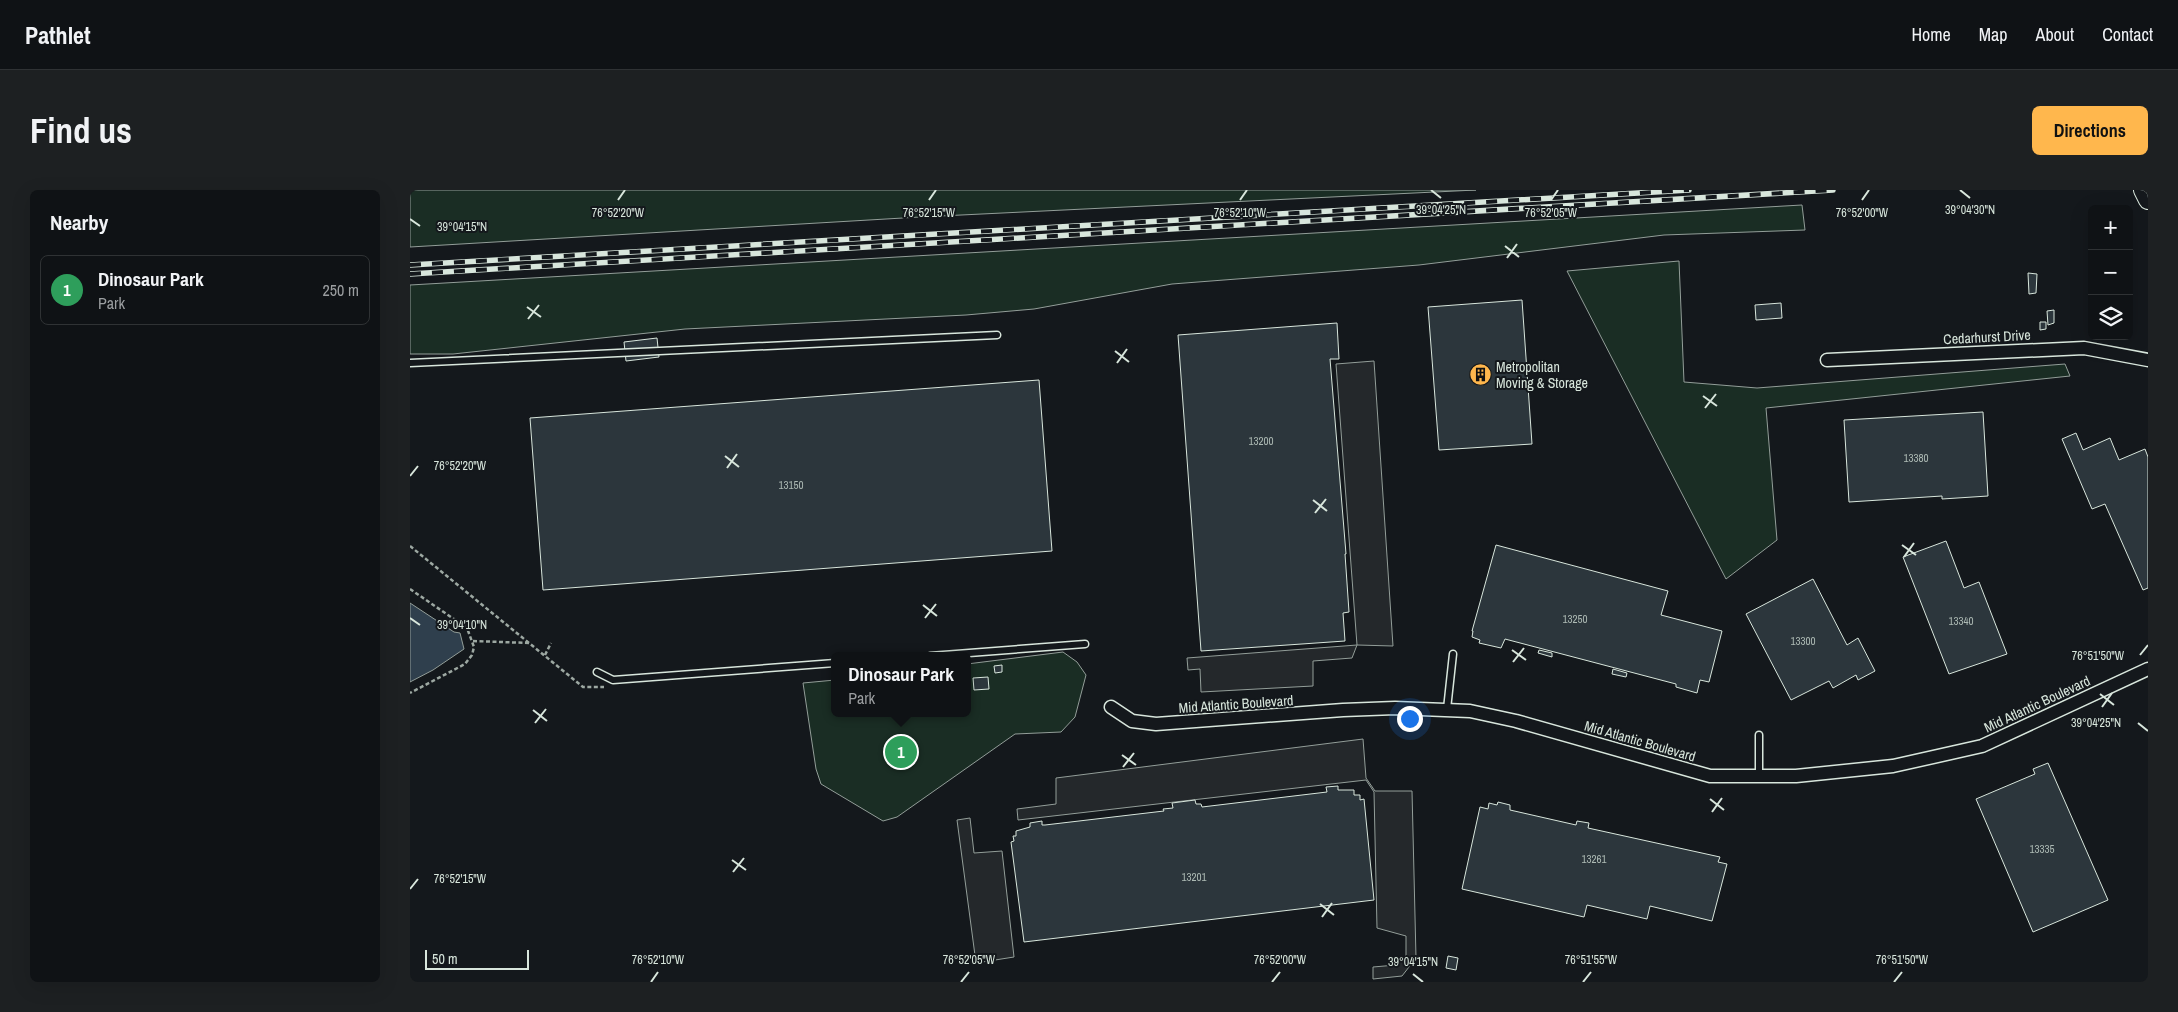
<!DOCTYPE html>
<html lang="en">
<head>
<meta charset="utf-8">
<style>
	body { margin:0; font-family:"Archivo Narrow",sans-serif; background:#1d2022; color:#f1f3f6 }
	.controls { position:absolute; right:15px; top:15px; display:grid; overflow:hidden; border-radius:8px; box-shadow:0 5px 20px #0002 }
	.controls button { width:45px; height:45px; display:grid; place-items:center; padding:0; border:0; border-bottom:1px solid #2f3234; background:#0f1215; color:#f1f3f6; font:25px sans-serif }
	.scale { position:absolute; left:15px; bottom:12px; width:104px; box-sizing:border-box; padding-left:5px; border:2px solid #d8e6dc; border-top:0; font-size:14px; line-height:18px; white-space:nowrap; color:#d8e6dc; -webkit-text-stroke:4px #14181c; paint-order:stroke }
	.you { position:absolute; left:999px; top:528px; width:18px; height:18px; margin:-12px; border:4px solid #fff; border-radius:50%; background:#1a73e8; box-shadow:0 0 0 8px #1a73e833 }
	.badge { display:grid; place-items:center; width:32px; height:32px; border-radius:50%; background:#ffb74d; color:#fff; font-size:16px; font-weight:700 }
	.pin { position:absolute; translate:-50% -50%; border:2px solid #fff; box-shadow:0 1px 5px #0006 }
	.popup { position:absolute; left:421px; top:462px; width:140px; height:65px; box-sizing:border-box; display:grid; place-content:center; border-radius:8px; background:#0f1215; filter:drop-shadow(0 1px 4px #0005); font-size:16px; white-space:nowrap; color:#9b9ea0 }
	.popup b { font-size:19px; color:#f1f3f6 }
	.popup::after { content:''; position:absolute; left:50%; top:100%; margin-left:-10px; border:10px solid transparent; border-top-color:#0f1215 }
	.list { margin:0; padding:0; list-style:none }
	h2 { display:flex; justify-content:space-between; align-items:center; height:65px; margin:0; padding:0 20px; font-size:21px }
	h2 small { font-size:16px; font-weight:400; color:#9b9ea0 }
	.list li { display:grid; grid-template-columns:32px 1fr auto; gap:15px; align-items:center; box-sizing:border-box; height:70px; margin:0 10px 10px; padding:0 10px; border:1px solid #2f3234; border-radius:8px }
	.list b { display:block; font-size:19px; white-space:nowrap }
	.list p { margin:0; font-size:16px; white-space:nowrap; color:#9b9ea0 }
	.list em { font-size:16px; font-style:normal; color:#9b9ea0 }
	.icon { flex:none; width:28px; height:28px; fill:none; stroke:currentColor; stroke-width:2; stroke-linecap:round; stroke-linejoin:round }
	.map { position:relative; flex:none; width:1738px; height:792px; overflow:hidden; border-radius:8px }
	header { display:flex; align-items:center; gap:30px; box-sizing:border-box; height:70px; padding:0 25px; background:#0f1215; border-bottom:1px solid #2f3234 }
	header strong { font-size:24px }
	nav { display:flex; gap:28px; margin-inline-start:auto; font-size:18px }
	.intro { display:flex; align-items:center; justify-content:space-between; box-sizing:border-box; height:120px; padding:0 30px }
	h1 { margin:0; font-size:35px }
	.button { padding:12px 22px; border-radius:8px; background:#ffb74d; color:#111; font-size:18px; font-weight:700 }
	main { display:flex; gap:30px; padding:0 30px }
	aside { flex:1; background:#0f1215; border-radius:8px; box-shadow:0 5px 20px #0002 }
	.map>svg:first-child { display:block }
	.green { fill:#1a2d24; stroke:#939e99 }
	.parking { fill:#24282b; stroke:#939e99 }
	.water { fill:#2f3f4d; stroke:#939e99 }
	.building { fill:#2c363c; stroke:#d8e6dc }
	.lines { fill:none; stroke-linecap:round; stroke-linejoin:round }
	.lane-casing { stroke:#d8e6dc; stroke-width:9 }
	.street-casing { stroke:#d8e6dc; stroke-width:15 }
	.secondary-casing { stroke:#d8e6dc; stroke-width:20 }
	.path { stroke:#9da8a2; stroke-width:2.5; stroke-dasharray:4 2.5; stroke-linecap:butt }
	.lane { stroke:#14181c; stroke-width:6 }
	.street { stroke:#14181c; stroke-width:12 }
	.secondary { stroke:#14181c; stroke-width:18 }
	.rail-casing { stroke:#d8e6dc; stroke-width:5.5 }
	.rail { stroke:#14181c; stroke-width:4; stroke-dasharray:11; stroke-linecap:butt }
	.ticks { fill:none; stroke:#d8e6dc; stroke-width:2 }
	.labels { text-anchor:middle; stroke-width:4; stroke-linejoin:round; paint-order:stroke }
	.number-label { font-size:11px; fill:#adbab4 }
	.street-label { font-size:14px; fill:#d8e6dc; stroke:#14181c }
	.poi-label { font-size:14px; fill:#d8e6dc; stroke:#14181c; text-anchor:start }
	.ticks-label { font-size:12px; text-anchor:middle; fill:#d8e6dc; stroke:#14181c; stroke-width:4; stroke-linejoin:round; paint-order:stroke }
</style>
</head>
<body>
<header>
<strong>Pathlet</strong>
<nav><a>Home</a><a>Map</a><a>About</a><a>Contact</a></nav>
</header>
<div class="intro"><h1>Find us</h1><a class="button">Directions</a></div>
<main>
<aside>
<h2>Nearby<small></small></h2>
<ul class="list">
<li><span class="badge" style="background:#2e9e5b">1</span><div><b>Dinosaur Park</b><p>Park</p></div><em>250 m</em></li>
</ul>
</aside>
<div class="map">
<svg width="1738" height="792" viewBox="0 0 1738 792">
	<rect width="100%" height="100%" fill="#14181c"/>
	<g class="green">
		<path d="M 0,0 L 1066,0 L 510,27 L 0,57 Z"/>
		<path d="M 1392,15 L 1395,40 L 1254,45 L 1009,75 L 762,94 L 624,119 L 556,125 L 275,139 L 43,164 L 0,164 L 0,95 Z"/>
		<path d="M 1269,71 L 1274,192 L 1347,198 L 1655,174 L 1660,186 L 1356,218 L 1367,350 L 1316,389 L 1157,81 Z"/>
		<path d="M 653,462 L 667,472 L 676,485 L 665,527 L 651,542 L 605,544 L 487,627 L 473,631 L 411,594 L 406,579 L 393,493 L 425,490 L 425,523 L 557,523 L 557,474 Z"/>
	</g>
	<g class="parking">
		<path d="M 964,171 L 983,456 L 947,455 L 942,468 L 903,471 L 903,496 L 791,502 L 790,479 L 778,480 L 777,468 L 947,455 L 926,174 Z"/>
		<path d="M 953,549 L 956,588 L 965,601 L 1002,601 L 1006,768 L 992,786 L 963,789 L 963,777 L 986,775 L 996,765 L 996,746 L 967,738 L 964,602 L 956,590 L 608,630 L 607,619 L 646,614 L 646,588 Z"/>
		<path d="M 560,628 L 564,663 L 592,661 L 604,767 L 566,773 L 547,630 Z"/>
	</g>
	<path class="water" d="M 0,413 L 44,442 L 50,443 L 54,459 L 23,480 L 0,492 Z"/>
	<g class="building">
		<path d="M 1618,83 L 1627,84 L 1626,103 L 1619,104 Z"/>
		<path d="M 1112,110 L 1122,254 L 1029,260 L 1018,117 Z"/>
		<path d="M 1371,113 L 1372,128 L 1346,130 L 1345,115 Z"/>
		<path d="M 1644,120 L 1644,133 L 1638,135 L 1637,121 Z"/>
		<path d="M 1630,132 L 1636,132 L 1636,139 L 1630,140 Z"/>
		<path d="M 927,133 L 929,169 L 920,169 L 936,364 L 935,364 L 939,422 L 933,423 L 935,451 L 791,461 L 768,145 Z"/>
		<path d="M 247,148 L 249,167 L 216,171 L 214,152 Z"/>
		<path d="M 629,190 L 642,361 L 133,400 L 120,228 Z"/>
		<path d="M 1573,222 L 1578,306 L 1532,309 L 1532,306 L 1439,312 L 1434,230 Z"/>
		<path d="M 1666,243 L 1673,260 L 1700,248 L 1709,270 L 1735,259 L 1738,267 L 1738,398 L 1733,400 L 1695,314 L 1682,319 L 1652,249 Z"/>
		<path d="M 1536,351 L 1554,398 L 1569,392 L 1597,464 L 1539,484 L 1493,367 Z"/>
		<path d="M 1086,355 L 1258,401 L 1251,425 L 1312,441 L 1299,492 L 1290,490 L 1287,503 L 1266,497 L 1266,494 L 1095,449 L 1091,458 L 1069,453 L 1070,450 L 1062,447 L 1063,441 L 1062,441 Z"/>
		<path d="M 1403,389 L 1437,455 L 1448,448 L 1465,481 L 1448,490 L 1446,485 L 1423,498 L 1419,491 L 1381,510 L 1336,424 Z"/>
		<path d="M 1129,460 L 1142,463 L 1142,467 L 1128,463 Z"/>
		<path d="M 592,475 L 592,482 L 585,483 L 584,476 Z"/>
		<path d="M 1203,479 L 1217,483 L 1216,487 L 1202,484 Z"/>
		<path d="M 578,487 L 579,499 L 564,500 L 563,488 Z"/>
		<path d="M 1638,573 L 1698,710 L 1623,742 L 1566,609 L 1625,584 L 1623,579 Z"/>
		<path d="M 928,596 L 928,600 L 944,600 L 944,605 L 950,605 L 950,610 L 954,609 L 964,710 L 614,752 L 601,652 L 604,651 L 603,646 L 606,646 L 606,641 L 620,637 L 620,633 L 632,631 L 632,635 L 635,635 L 754,621 L 753,619 L 763,618 L 762,613 L 785,610 L 786,614 L 791,614 L 792,617 L 917,602 L 916,597 Z"/>
		<path d="M 1088,612 L 1100,615 L 1100,620 L 1166,635 L 1167,631 L 1179,633 L 1178,638 L 1310,667 L 1308,672 L 1317,674 L 1302,731 L 1240,716 L 1237,729 L 1177,715 L 1174,727 L 1052,699 L 1070,617 L 1078,619 L 1079,613 L 1087,615 Z"/>
		<path d="M 1038,766 L 1048,768 L 1046,780 L 1036,778 Z"/>
	</g>
	<g class="lines">
		<defs>
			<g id="lane">
				<path d="M 0,173 L 587,145"/>
				<path d="M 520,466 L 675,454"/>
				<path d="M 187,482 L 203,490 L 425,473"/>
				<path d="M 1037,519 L 1043,464"/>
				<path d="M 1349,545 L 1349,586"/>
			</g>
			<g id="street">
				<path d="M 1417,170 L 1674,158 L 1738,170"/>
				<path d="M 701,517 L 722,531 L 746,534 L 933,520 L 985,518 L 1060,521 L 1106,531 L 1300,586 L 1386,586 L 1483,576 L 1572,556 L 1738,479"/>
			</g>
			<path id="secondary" d="M 1733,0 L 1738,10"/>
		</defs>
		<use href="#lane" class="lane-casing"/>
		<use href="#street" class="street-casing"/>
		<use href="#secondary" class="secondary-casing"/>
		<g class="path">
			<path d="M 0,356 L 173,497 L 194,497"/>
			<path d="M 0,399 L 57,438 L 64,457 L 62,465 L 55,474 L 0,503"/>
			<path d="M 63,451 L 119,453"/>
			<path d="M 135,465 L 141,453"/>
		</g>
		<use href="#lane" class="lane"/>
		<use href="#street" class="street"/>
		<use href="#secondary" class="secondary"/>
		<defs>
			<g id="rail">
				<path d="M 0,75 L 1279,0"/>
				<path d="M 0,84 L 1423,0"/>
			</g>
		</defs>
		<use href="#rail" class="rail-casing"/>
		<use href="#rail" class="rail"/>
	</g>
	<path class="ticks" d="M 1021,0 L 1031,8M 1550,0 L 1560,8M 208,10 L 215,0M 519,10 L 526,0M 830,10 L 837,0M 1141,10 L 1148,0M 1452,10 L 1459,0M 0,29 L 10,36M 1095,56 L 1109,67M 1097,68 L 1107,54M 117,117 L 131,127M 118,129 L 129,115M 705,161 L 719,172M 707,173 L 717,159M 1293,206 L 1307,216M 1295,218 L 1306,204M 315,266 L 329,277M 317,278 L 327,264M 0,286 L 8,276M 903,310 L 917,321M 905,323 L 916,309M 1492,355 L 1506,365M 1494,367 L 1504,353M 513,415 L 527,426M 0,428 L 10,435M 515,428 L 526,414M 1102,460 L 1116,470M 1730,465 L 1738,455M 1103,472 L 1114,458M 1690,504 L 1704,515M 1692,517 L 1702,503M 123,520 L 137,531M 125,533 L 136,519M 1728,533 L 1738,541M 712,565 L 726,575M 713,577 L 724,563M 1300,609 L 1314,620M 1302,622 L 1312,608M 322,670 L 336,680M 323,682 L 334,668M 0,699 L 8,689M 910,714 L 924,725M 912,727 L 922,713M 1003,784 L 1013,792M 241,792 L 248,782M 551,792 L 559,782M 862,792 L 870,782M 1173,792 L 1181,782M 1484,792 L 1492,782"/>
	<defs>
		<symbol id="building-disc" viewBox="-11 -11 22 22"><circle r="9.5" fill="#ffb74d" stroke="#14181c"/><path d="M-4-6H4V6H1V3H-1V6H-4ZM-2.5-4.3h1.7v1.8h-1.7ZM.8-4.3h1.7v1.8H.8ZM-2.5-1h1.7V.8h-1.7ZM.8-1h1.7V.8H.8Z" fill="#111"/></symbol>
	</defs>
	<g fill-rule="evenodd">
		<use href="#building-disc" x="1058" y="172" width="25" height="25"/>
	</g>
	<g class="labels">
		<g class="number-label">
			<text x="851" y="255">13200</text>
			<text x="1506" y="272">13380</text>
			<text x="381" y="299">13150</text>
			<text x="1165" y="433">13250</text>
			<text x="1551" y="435">13340</text>
			<text x="1393" y="455">13300</text>
			<text x="1632" y="663">13335</text>
			<text x="1184" y="673">13261</text>
			<text x="784" y="691">13201</text>
		</g>
		<g class="street-label">
			<text transform="translate(1577 147) rotate(-3)" y="5">Cedarhurst Drive</text>
			<text transform="translate(826 514) rotate(-4)" y="5">Mid Atlantic Boulevard</text>
			<text transform="translate(1627 514) rotate(-25)" y="5">Mid Atlantic Boulevard</text>
			<text transform="translate(1230 551) rotate(16)" y="5">Mid Atlantic Boulevard</text>
		</g>
		<g class="poi-label">
			<text x="1086" y="182">Metropolitan<tspan x="1086" dy="16">Moving &amp; Storage</tspan></text>
		</g>
	</g>
	<g class="ticks-label">
		<text x="1031" y="24">39°04'25"N</text>
		<text x="1560" y="24">39°04'30"N</text>
		<text x="208" y="27">76°52'20"W</text>
		<text x="519" y="27">76°52'15"W</text>
		<text x="830" y="27">76°52'10"W</text>
		<text x="1141" y="27">76°52'05"W</text>
		<text x="1452" y="27">76°52'00"W</text>
		<text x="52" y="41">39°04'15"N</text>
		<text x="50" y="280">76°52'20"W</text>
		<text x="52" y="439">39°04'10"N</text>
		<text x="1688" y="470">76°51'50"W</text>
		<text x="1686" y="537">39°04'25"N</text>
		<text x="50" y="693">76°52'15"W</text>
		<text x="248" y="774">76°52'10"W</text>
		<text x="559" y="774">76°52'05"W</text>
		<text x="870" y="774">76°52'00"W</text>
		<text x="1181" y="774">76°51'55"W</text>
		<text x="1492" y="774">76°51'50"W</text>
		<text x="1003" y="776">39°04'15"N</text>
	</g>
</svg>
<div class="controls">
<button>+</button>
<button>−</button>
<button><svg class="icon" aria-label="layers" viewBox="0 0 24 24"><path d="M12 4l9 5-9 5-9-5zM3 14l9 5 9-5"/></svg></button>
</div>
<div class="scale">50 m</div>
<div class="you"></div>
<div class="pin badge" style="left:491px;top:562px;background:#2e9e5b">1</div>
<div class="popup"><b>Dinosaur Park</b>Park</div>
</div>
</main>
</body>
</html>
